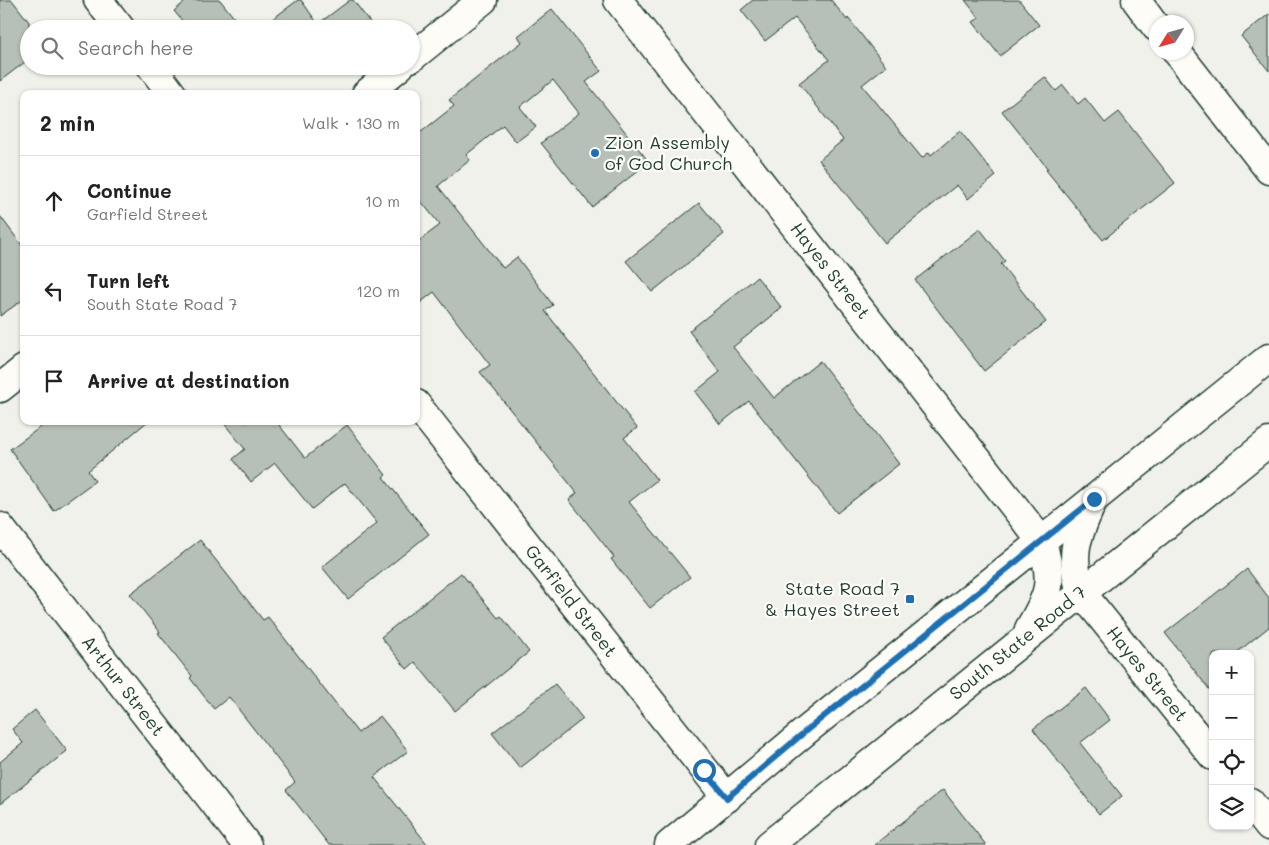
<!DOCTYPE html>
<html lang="en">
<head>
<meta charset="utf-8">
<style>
	body { margin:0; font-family:Mali,sans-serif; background:#f6f6f6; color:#222 }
	.controls { position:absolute; right:15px; bottom:15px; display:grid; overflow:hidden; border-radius:10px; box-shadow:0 1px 4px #0004 }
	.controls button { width:45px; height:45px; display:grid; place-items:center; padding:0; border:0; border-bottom:1px solid #e0e0e0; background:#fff; color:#222; font:25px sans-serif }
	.compass { position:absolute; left:1149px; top:15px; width:45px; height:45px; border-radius:50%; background:#fff; box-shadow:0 1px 4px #0004; rotate:233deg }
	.stop { position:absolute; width:15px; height:15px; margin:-11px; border:4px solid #1f6fb2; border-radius:50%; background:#fff }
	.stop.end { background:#1f6fb2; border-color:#fff; box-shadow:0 1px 5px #0008 }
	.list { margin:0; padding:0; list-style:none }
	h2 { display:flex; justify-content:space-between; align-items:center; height:65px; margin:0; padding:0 20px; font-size:21px }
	h2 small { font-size:16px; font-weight:400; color:#767676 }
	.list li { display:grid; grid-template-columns:32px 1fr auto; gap:15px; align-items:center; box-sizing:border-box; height:90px; padding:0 20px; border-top:1px solid #e0e0e0 }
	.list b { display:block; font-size:19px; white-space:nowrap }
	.list p { margin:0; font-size:16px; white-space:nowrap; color:#767676 }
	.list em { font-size:16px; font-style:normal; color:#767676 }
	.icon { flex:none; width:28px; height:28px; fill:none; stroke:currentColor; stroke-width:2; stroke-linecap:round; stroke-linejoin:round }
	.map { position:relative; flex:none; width:1269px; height:845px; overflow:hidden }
	.search { position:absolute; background:#fff; box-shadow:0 1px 4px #0004; left:20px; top:20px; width:400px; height:55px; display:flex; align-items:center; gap:12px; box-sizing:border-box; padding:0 18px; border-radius:28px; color:#767676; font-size:19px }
	.panel { position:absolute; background:#fff; box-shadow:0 1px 4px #0004; left:20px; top:90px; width:400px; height:335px; border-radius:10px }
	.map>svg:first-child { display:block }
	.building { fill:#b6bfb8; stroke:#1f3d34 }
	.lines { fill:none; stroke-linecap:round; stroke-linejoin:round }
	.minor-casing { stroke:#1f3d34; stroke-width:31 }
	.major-casing { stroke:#1f3d34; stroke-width:31 }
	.minor { stroke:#fdfcf7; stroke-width:28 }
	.major { stroke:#fdfcf7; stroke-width:28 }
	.route { stroke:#1f6fb2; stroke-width:6 }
	.poi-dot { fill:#1f6fb2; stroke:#fdfcf7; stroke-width:2 }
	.labels { text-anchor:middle; stroke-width:4.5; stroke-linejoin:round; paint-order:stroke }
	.poi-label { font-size:18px; fill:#1f3d34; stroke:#fdfcf7; text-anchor:start }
	.street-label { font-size:18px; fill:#1f3d34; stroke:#fdfcf7 }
</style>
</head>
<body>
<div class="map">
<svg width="1269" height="845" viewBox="0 0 1269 845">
	<rect width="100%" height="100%" fill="#f0f1eb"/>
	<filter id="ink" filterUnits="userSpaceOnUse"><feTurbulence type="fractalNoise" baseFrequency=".02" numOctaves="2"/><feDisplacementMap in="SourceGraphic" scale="10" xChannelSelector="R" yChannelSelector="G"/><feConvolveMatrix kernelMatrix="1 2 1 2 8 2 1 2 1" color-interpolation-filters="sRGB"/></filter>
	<g filter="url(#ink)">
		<g class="building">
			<path d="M 0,0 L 12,0 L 29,22 L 29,59 L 0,81 Z"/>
			<path d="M 187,0 L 220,0 L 243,29 L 189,29 L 174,11 Z"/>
			<path d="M 298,0 L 301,0 L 318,24 L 350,0 L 353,0 L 375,29 L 259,29 Z"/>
			<path d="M 753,0 L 831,0 L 847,20 L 848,18 L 886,66 L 862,85 L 922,158 L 929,152 L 931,155 L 960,131 L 996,176 L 968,199 L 957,185 L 885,243 L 819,160 L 843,140 L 799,83 L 829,60 L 795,18 L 765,41 L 741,10 Z"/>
			<path d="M 965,0 L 1019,0 L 1039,25 L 1000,56 L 973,22 L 979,18 Z"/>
			<path d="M 552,9 L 601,71 L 586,82 L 649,162 L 592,207 L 541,143 L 579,113 L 553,80 L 520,107 L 536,127 L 516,142 L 503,125 L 466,155 L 470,160 L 438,186 L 503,268 L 517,257 L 553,305 L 545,311 L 637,428 L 624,438 L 657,480 L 629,502 L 690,577 L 650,608 L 611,559 L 614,557 L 569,500 L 577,493 L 480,372 L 490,365 L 434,292 L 416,306 L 416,243 L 440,225 L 420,200 L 416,203 L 416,136 L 454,106 L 449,100 L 522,42 L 518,36 Z"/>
			<path d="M 1269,14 L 1269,71 L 1241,36 Z"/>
			<path d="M 1045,77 L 1056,91 L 1063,85 L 1078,104 L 1085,98 L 1105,123 L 1119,112 L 1175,183 L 1103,240 L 1046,170 L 1048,169 L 1002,111 Z"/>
			<path d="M 699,203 L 724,234 L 652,292 L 626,261 Z"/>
			<path d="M 0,216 L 24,248 L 24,299 L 0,316 Z"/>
			<path d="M 980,229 L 1005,261 L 1001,264 L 1046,322 L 984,371 L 915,280 Z"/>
			<path d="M 757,277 L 782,308 L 733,347 L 774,398 L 820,361 L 899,464 L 837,513 L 749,401 L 720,424 L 695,392 L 720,372 L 689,331 Z"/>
			<path d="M 49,421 L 148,421 L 88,471 L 95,481 L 54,511 L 10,449 Z"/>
			<path d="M 222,421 L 276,421 L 305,458 L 347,425 L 386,475 L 383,477 L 429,534 L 348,599 L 322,567 L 377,523 L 345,483 L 312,509 L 275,463 L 251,482 L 233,459 L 245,449 Z"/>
			<path d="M 200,540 L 263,620 L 268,617 L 358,733 L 380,716 L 408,751 L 374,777 L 428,845 L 329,845 L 286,790 L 295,782 L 229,697 L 214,709 L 190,678 L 192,676 L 158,633 L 160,632 L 130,594 Z"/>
			<path d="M 1247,569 L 1269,598 L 1269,627 L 1235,654 L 1213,654 L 1213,694 L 1165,633 Z"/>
			<path d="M 461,573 L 498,618 L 501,616 L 529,652 L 455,711 L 415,662 L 407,669 L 381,637 Z"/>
			<path d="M 555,684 L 583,719 L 520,768 L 492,733 Z"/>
			<path d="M 1086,688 L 1110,720 L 1080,743 L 1122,796 L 1099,814 L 1033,729 Z"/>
			<path d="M 35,710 L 67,751 L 0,804 L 0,762 L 23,743 L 12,729 Z"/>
			<path d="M 943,790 L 986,845 L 874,845 Z"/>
		</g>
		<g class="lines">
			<defs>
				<g id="minor">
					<path d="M 98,0 L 121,29"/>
					<path d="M 618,0 L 1042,542"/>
					<path d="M 1136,0 L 1156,27"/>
					<path d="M 1177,52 L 1269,170"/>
					<path d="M 411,58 L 483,0"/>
					<path d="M 151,66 L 172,94"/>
					<path d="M 366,94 L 400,66"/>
					<path d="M 0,388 L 24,369"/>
					<path d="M 416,404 L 727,798"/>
					<path d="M 0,527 L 247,845"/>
					<path d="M 1081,592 L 1213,756"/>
					<path d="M 1250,802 L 1269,826"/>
				</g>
				<g id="major">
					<path d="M 1081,592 C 1069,554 1076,538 1092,503"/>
					<path d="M 1029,629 C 1050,594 1054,582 1042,542"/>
					<path d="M 669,845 L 807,730 L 1269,358"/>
					<path d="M 769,845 L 1269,442"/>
				</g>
			</defs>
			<use href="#minor" class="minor-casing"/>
			<use href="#major" class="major-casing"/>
			<use href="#minor" class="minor"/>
			<use href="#major" class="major"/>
		</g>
	</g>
	<g class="lines" filter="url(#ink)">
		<path class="route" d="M 704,770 L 727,798 L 807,730 L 1094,499"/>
	</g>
	<g class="poi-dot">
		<circle cx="595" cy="153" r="5"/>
		<rect x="905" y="594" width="10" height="10" rx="2.5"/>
	</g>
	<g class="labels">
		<g class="poi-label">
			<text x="605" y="149">Zion Assembly<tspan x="605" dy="21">of God Church</tspan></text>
			<text x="900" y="595" text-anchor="end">State Road 7<tspan x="900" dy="21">&amp; Hayes Street</tspan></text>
		</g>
		<g class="street-label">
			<text transform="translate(830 271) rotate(52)" y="6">Hayes Street</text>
			<text transform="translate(571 601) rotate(52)" y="6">Garfield Street</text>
			<text transform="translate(1018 643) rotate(-39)" y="6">South State Road 7</text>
			<text transform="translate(1147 674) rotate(51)" y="6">Hayes Street</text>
			<text transform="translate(123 686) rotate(52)" y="6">Arthur Street</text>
		</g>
	</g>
</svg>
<div class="controls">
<button>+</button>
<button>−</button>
<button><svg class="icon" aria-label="locate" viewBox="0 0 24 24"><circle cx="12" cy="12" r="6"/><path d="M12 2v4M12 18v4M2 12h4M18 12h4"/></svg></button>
<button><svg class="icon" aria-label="layers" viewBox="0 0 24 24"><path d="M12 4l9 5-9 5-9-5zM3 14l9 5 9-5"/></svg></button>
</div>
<svg class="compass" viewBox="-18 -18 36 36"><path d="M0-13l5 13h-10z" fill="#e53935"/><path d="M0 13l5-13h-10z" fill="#767676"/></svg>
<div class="stop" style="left:704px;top:770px"></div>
<div class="stop end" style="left:1094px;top:499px"></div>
<div class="search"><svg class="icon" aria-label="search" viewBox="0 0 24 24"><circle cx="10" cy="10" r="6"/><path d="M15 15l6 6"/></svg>Search here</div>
<section class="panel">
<h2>2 min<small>Walk · 130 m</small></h2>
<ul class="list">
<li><svg class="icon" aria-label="ahead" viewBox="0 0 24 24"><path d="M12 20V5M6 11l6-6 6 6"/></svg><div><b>Continue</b><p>Garfield Street</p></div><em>10 m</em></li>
<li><svg class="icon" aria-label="left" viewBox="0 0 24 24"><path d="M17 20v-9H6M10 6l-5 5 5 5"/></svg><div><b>Turn left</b><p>South State Road 7</p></div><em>120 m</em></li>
<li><svg class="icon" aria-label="arrive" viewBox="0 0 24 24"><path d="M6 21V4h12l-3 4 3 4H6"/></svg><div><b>Arrive at destination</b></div></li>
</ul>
</section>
</div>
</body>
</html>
